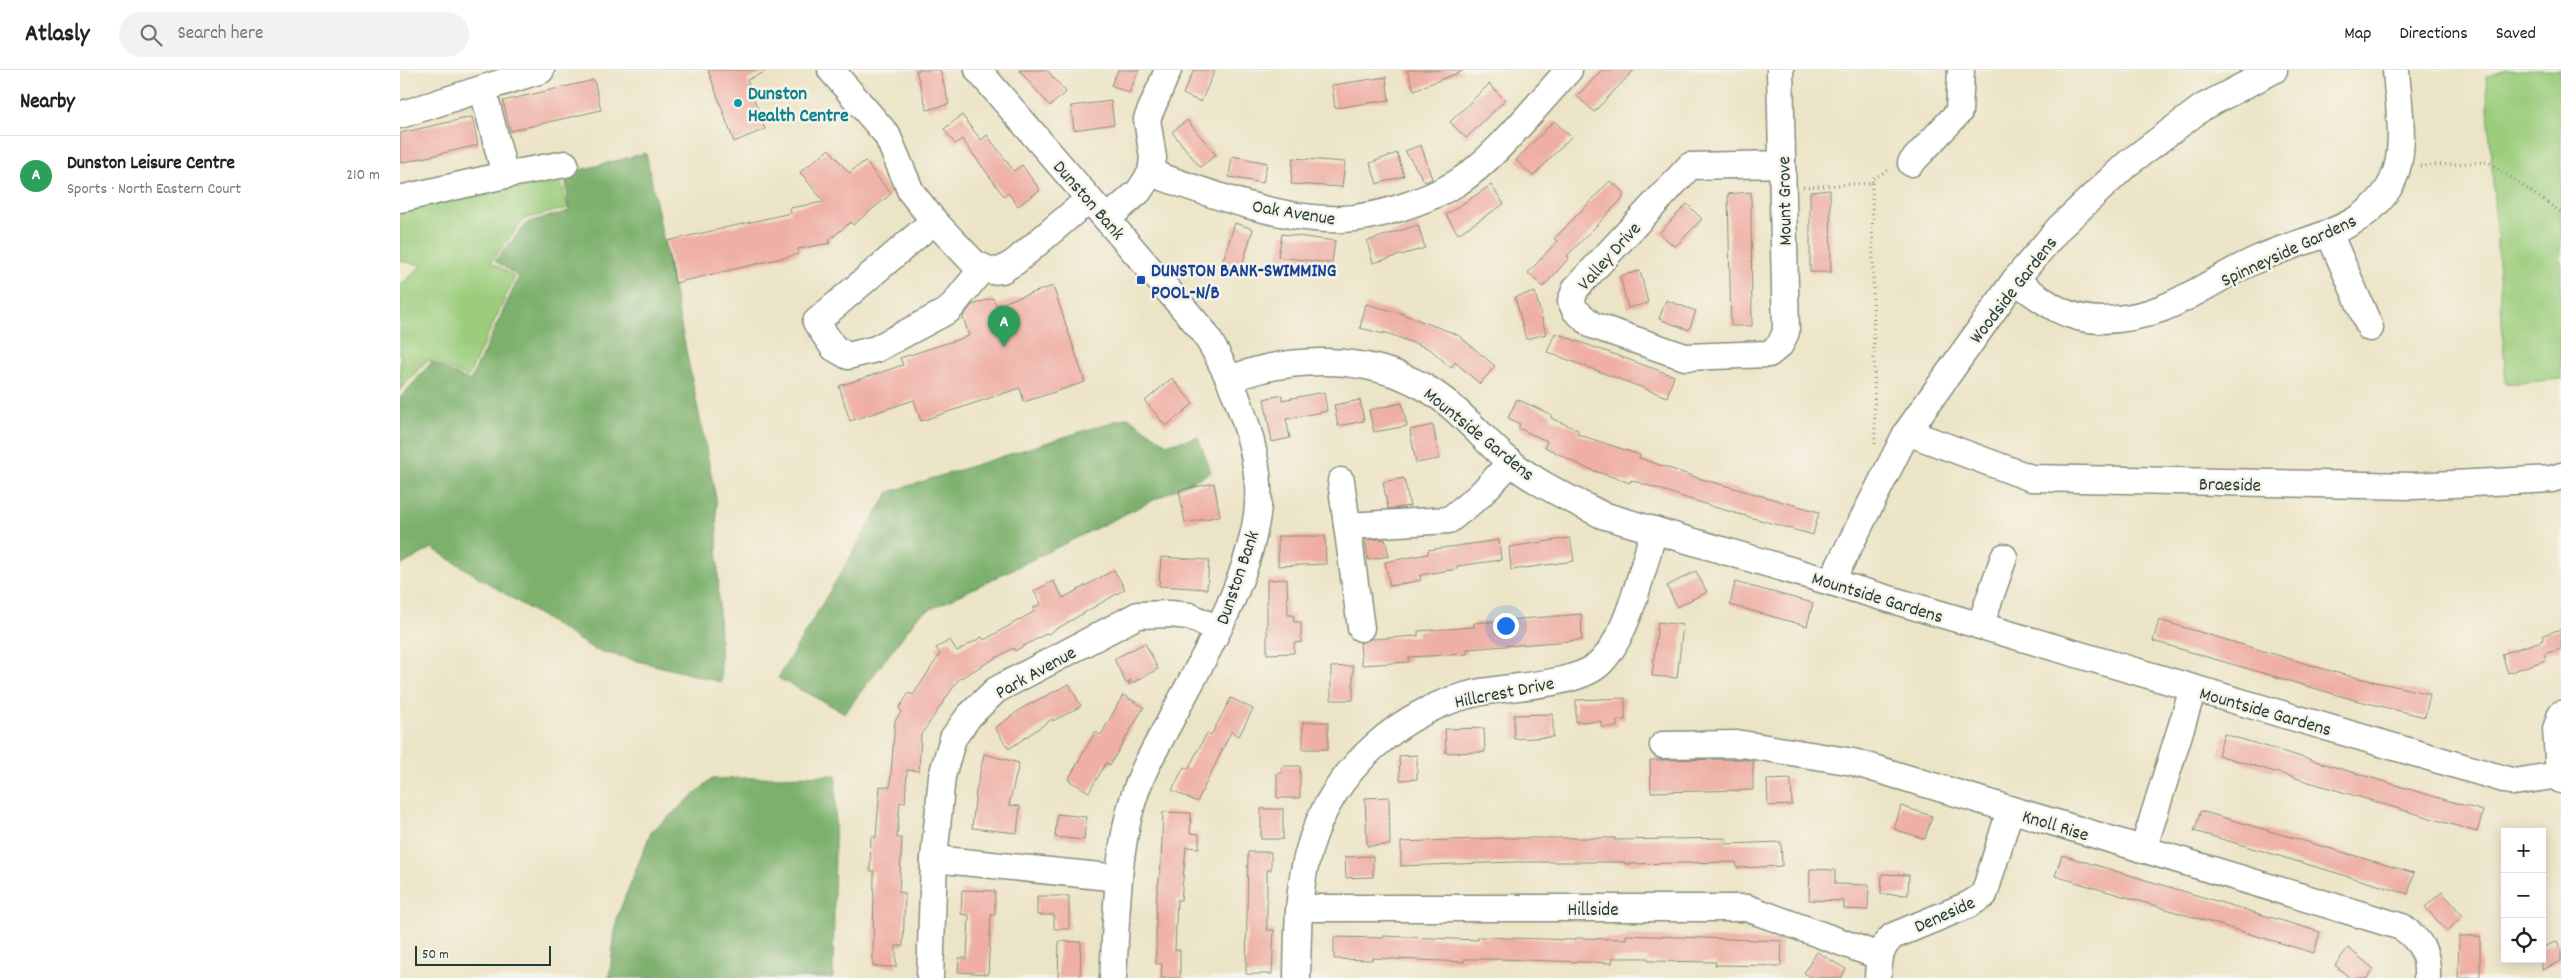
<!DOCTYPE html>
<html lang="en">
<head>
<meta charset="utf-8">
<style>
	body { margin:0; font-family:Dekko,sans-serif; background:#f2f2f2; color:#222 }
	.controls { position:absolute; right:15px; bottom:15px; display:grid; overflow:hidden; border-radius:0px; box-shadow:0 2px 12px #0003 }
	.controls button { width:45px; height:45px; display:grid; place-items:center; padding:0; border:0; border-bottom:1px solid #e0e0e0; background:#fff; color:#222; font:25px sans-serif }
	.scale { position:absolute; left:15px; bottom:12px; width:136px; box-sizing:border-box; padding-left:5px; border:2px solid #1f3d34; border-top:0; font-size:14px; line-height:18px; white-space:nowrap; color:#1f3d34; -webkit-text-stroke:4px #f7f3e8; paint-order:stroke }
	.you { position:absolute; left:1105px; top:555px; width:18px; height:18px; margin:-12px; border:4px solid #fff; border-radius:50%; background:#1a73e8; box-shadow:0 0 0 8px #1a73e833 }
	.badge { display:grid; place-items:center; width:32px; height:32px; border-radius:50%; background:#b5179e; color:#fff; font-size:16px; font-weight:700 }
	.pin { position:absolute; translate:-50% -41px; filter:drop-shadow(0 1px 2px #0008) }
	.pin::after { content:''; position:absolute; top:26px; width:18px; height:15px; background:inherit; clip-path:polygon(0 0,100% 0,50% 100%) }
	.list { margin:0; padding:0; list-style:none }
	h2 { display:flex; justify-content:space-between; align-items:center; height:65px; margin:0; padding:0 20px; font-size:21px }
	h2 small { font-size:16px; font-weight:400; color:#767676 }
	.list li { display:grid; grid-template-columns:32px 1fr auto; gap:15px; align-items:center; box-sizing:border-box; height:80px; padding:0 20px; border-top:1px solid #e0e0e0 }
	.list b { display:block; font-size:19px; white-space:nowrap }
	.list p { margin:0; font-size:16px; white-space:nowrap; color:#767676 }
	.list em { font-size:16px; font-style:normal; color:#767676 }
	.icon { flex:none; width:28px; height:28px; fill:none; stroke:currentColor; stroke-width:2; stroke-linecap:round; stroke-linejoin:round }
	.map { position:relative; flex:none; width:2161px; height:908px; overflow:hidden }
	header { display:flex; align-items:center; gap:30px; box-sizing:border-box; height:70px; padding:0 25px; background:#fff; border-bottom:1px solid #e0e0e0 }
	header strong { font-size:24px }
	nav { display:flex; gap:28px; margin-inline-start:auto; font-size:18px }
	.search { width:350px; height:45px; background:#f2f2f2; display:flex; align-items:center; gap:12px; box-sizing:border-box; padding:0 18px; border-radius:28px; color:#767676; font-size:19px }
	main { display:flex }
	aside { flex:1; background:#fff }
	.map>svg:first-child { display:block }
	.green { fill:#9bcd7d; stroke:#5d8558 }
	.forest { fill:#7cb06c; stroke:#4e7650 }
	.building { fill:#efafa5 }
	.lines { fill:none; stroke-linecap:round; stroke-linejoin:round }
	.minor-casing { stroke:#86907d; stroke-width:29 }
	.path { stroke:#86907d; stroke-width:3; stroke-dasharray:1 4; stroke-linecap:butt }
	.minor { stroke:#fff; stroke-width:26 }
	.culture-dot { fill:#0f9aa8; stroke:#f7f3e8; stroke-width:2 }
	.transit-dot { fill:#1a4fb4; stroke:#f7f3e8; stroke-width:2 }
	.labels { text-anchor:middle; stroke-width:5; stroke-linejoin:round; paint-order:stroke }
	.culture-label { font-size:19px; font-weight:bold; fill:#0d838f; stroke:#f7f3e8; text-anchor:start }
	.street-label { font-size:19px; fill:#1f3d34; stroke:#f7f3e8 }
	.transit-label { font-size:19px; font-weight:bold; fill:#164399; stroke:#f7f3e8; text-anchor:start }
</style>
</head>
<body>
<header>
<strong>Atlasly</strong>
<div class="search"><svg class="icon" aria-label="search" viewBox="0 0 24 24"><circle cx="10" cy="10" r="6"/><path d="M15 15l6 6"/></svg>Search here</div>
<nav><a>Map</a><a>Directions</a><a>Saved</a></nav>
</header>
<main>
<aside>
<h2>Nearby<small></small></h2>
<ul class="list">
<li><span class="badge" style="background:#2e9e5b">A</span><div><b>Dunston Leisure Centre</b><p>Sports · North Eastern Court</p></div><em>210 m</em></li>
</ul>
</aside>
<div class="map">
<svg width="2161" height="908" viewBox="0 0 2161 908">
	<rect width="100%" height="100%" fill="#f7f3e8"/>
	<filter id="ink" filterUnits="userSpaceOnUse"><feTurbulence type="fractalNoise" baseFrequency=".02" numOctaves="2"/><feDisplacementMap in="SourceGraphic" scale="10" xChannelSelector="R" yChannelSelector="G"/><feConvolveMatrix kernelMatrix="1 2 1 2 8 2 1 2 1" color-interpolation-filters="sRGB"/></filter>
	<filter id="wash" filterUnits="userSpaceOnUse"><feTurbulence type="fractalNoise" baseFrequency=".0096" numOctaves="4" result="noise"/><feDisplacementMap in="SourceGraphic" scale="20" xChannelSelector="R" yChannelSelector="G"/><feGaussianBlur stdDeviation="1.12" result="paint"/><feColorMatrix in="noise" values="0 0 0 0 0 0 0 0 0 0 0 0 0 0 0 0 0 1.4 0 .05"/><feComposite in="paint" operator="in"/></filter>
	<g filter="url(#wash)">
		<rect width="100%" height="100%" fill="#ece4c6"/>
		<g class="green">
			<path d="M 2105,0 L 2161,0 L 2161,309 L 2106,314 L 2086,7 Z"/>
			<path d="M 159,102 L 168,138 L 124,149 L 91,192 L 115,207 L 68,307 L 27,290 L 0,320 L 0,216 L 23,195 L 0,191 L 0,141 Z"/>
		</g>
		<g class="forest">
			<path d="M 246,83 L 316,428 L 321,612 L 195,580 L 32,478 L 0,496 L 0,328 L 31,293 L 70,311 L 119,207 L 95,191 L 128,152 L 169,141 L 165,104 Z"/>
			<path d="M 728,347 L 767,374 L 798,367 L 811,402 L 519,545 L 445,643 L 378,608 L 489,422 Z"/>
			<path d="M 436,705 L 433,908 L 209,908 L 217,847 L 251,762 L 312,709 Z"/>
		</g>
		<g id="blocks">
			<g class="building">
				<path d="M 308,0 L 369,0 L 347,10 L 365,59 L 334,72 Z"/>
				<path d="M 516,0 L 540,0 L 549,34 L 527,40 Z"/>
				<path d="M 619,0 L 647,0 L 666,22 L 650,36 Z"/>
				<path d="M 718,0 L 739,0 L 729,23 L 711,15 Z"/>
				<path d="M 794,0 L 815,0 L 801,32 L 783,24 Z"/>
				<path d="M 1007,0 L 1063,0 L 1063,1 L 1014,20 Z"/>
				<path d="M 1202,0 L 1234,0 L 1194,42 L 1177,26 Z"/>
				<path d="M 986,7 L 989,30 L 935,38 L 932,15 Z"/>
				<path d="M 194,10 L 201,40 L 110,61 L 103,31 Z"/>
				<path d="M 1089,14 L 1105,30 L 1066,68 L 1050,52 Z"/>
				<path d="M 711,31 L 714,54 L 674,60 L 671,36 Z"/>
				<path d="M 562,45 L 581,70 L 587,65 L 614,101 L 622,95 L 640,120 L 618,136 L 608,123 L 604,126 L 562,69 L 555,74 L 544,59 Z"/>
				<path d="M 72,47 L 78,75 L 0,93 L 0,63 Z"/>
				<path d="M 787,50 L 816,85 L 800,97 L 772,62 Z"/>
				<path d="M 1154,51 L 1171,67 L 1133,106 L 1116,90 Z"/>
				<path d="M 1021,75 L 1032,109 L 1025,112 L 1005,81 Z"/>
				<path d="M 429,79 L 449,103 L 465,91 L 491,124 L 453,155 L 451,152 L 429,170 L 430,173 L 398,179 L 399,184 L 275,213 L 267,171 L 391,143 L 390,138 L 424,132 L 400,102 Z"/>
				<path d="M 997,83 L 1004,106 L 977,114 L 970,93 Z"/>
				<path d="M 832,86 L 867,93 L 863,113 L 829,107 Z"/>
				<path d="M 893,88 L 945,92 L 942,117 L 891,114 Z"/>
				<path d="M 1210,111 L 1223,122 L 1223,128 L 1167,186 L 1169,188 L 1143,217 L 1128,203 L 1157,171 L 1154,169 Z"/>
				<path d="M 1091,115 L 1104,134 L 1058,164 L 1046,145 Z"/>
				<path d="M 1430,120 L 1431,202 L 1410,202 L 1410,122 Z"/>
				<path d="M 1351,122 L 1352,256 L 1331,256 L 1328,124 Z"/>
				<path d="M 1287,134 L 1302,149 L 1275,177 L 1259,163 Z"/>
				<path d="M 835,153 L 853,159 L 840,202 L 821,196 Z"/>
				<path d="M 1018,155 L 1025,178 L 973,193 L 967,171 Z"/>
				<path d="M 882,164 L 935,171 L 932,193 L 878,187 Z"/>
				<path d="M 1240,201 L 1248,233 L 1228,238 L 1220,206 Z"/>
				<path d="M 653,216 L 685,312 L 624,332 L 620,318 L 521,351 L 514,330 L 450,351 L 439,316 L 503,295 L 500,288 L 569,266 L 563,247 L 572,235 L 593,228 L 596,235 Z"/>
				<path d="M 1135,222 L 1146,264 L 1126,269 L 1115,227 Z"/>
				<path d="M 1266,230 L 1296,241 L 1289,260 L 1259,249 Z"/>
				<path d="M 966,234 L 1000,243 L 1058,265 L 1095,296 L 1080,314 L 1055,292 L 1051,298 L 1030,279 L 984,262 L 984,264 L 960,258 Z"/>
				<path d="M 1155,263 L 1274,306 L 1267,327 L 1147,282 Z"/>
				<path d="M 772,308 L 793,334 L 766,356 L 745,331 Z"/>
				<path d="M 924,322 L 927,341 L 886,349 L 890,368 L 872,372 L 864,329 L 882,325 L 882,330 Z"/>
				<path d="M 1117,329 L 1152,345 L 1151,348 L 1178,360 L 1177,364 L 1240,385 L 1239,388 L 1298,408 L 1419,442 L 1413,465 L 1314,437 L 1231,410 L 1230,413 L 1186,398 L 1145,377 L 1147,371 L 1118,358 L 1120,354 L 1108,348 Z"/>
				<path d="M 960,330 L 964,351 L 938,356 L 934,335 Z"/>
				<path d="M 1002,333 L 1007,356 L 974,362 L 969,340 Z"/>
				<path d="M 1033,355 L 1039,389 L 1016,393 L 1010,360 Z"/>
				<path d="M 1004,408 L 1010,436 L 988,439 L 983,412 Z"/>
				<path d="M 814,413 L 820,446 L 785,453 L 779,420 Z"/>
				<path d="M 878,466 L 925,466 L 926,494 L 878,496 Z"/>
				<path d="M 1170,468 L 1174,491 L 1111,500 L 1109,477 Z"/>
				<path d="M 985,469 L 989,486 L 968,490 L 965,470 Z"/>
				<path d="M 1099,470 L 1101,490 L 1057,496 L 1057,499 L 1020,505 L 1021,510 L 990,516 L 985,492 L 1028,484 L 1028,480 Z"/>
				<path d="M 761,487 L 809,490 L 807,519 L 759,516 Z"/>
				<path d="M 714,500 L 725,519 L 648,564 L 647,563 L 615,581 L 613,578 L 559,609 L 521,665 L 519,701 L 507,700 L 505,733 L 500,732 L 497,768 L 502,768 L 499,822 L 505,823 L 503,876 L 496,876 L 496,897 L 473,896 L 474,801 L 470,801 L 471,767 L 476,767 L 480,716 L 490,717 L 495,651 L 502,641 L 499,638 L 509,623 L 513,625 L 540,584 L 536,578 L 550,570 L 557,581 L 582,567 L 584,570 L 635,541 L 633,538 L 641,534 L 634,521 L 653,511 L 663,528 Z"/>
				<path d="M 1296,501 L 1307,522 L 1277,537 L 1267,516 Z"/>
				<path d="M 887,509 L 888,545 L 893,545 L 894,552 L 901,552 L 901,572 L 894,573 L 894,583 L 867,584 L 867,510 Z"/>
				<path d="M 1335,512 L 1413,533 L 1407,556 L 1330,535 Z"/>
				<path d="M 1181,544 L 1182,570 L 1067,579 L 1067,584 L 1009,587 L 1009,592 L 962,595 L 960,573 L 971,569 L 1018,566 L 1018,561 L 1074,557 L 1074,553 Z"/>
				<path d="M 1759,550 L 1941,604 L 2030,624 L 2025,647 L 1951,629 L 1753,571 Z"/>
				<path d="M 1258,552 L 1283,555 L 1277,608 L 1252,606 Z"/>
				<path d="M 2161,559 L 2161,579 L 2144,584 L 2146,590 L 2108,603 L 2102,584 L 2144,570 L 2143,565 Z"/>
				<path d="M 745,573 L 758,599 L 728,615 L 731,610 L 726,613 L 714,589 Z"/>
				<path d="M 953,596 L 953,630 L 931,630 L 931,597 Z"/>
				<path d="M 669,614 L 681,636 L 653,651 L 652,649 L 609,679 L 595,658 L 624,637 Z"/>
				<path d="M 723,625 L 744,637 L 710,695 L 706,693 L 689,722 L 668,710 L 695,662 L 701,665 Z"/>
				<path d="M 831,628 L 853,639 L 839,666 L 831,662 L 797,732 L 772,720 L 784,697 L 788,699 L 807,663 L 811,665 Z"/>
				<path d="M 1225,628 L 1225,650 L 1217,650 L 1217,657 L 1201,657 L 1201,651 L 1176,652 L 1176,630 Z"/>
				<path d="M 1153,644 L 1153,667 L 1114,669 L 1114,645 Z"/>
				<rect x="903" y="652" width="25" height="27"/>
				<path d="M 1084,658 L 1085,682 L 1046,683 L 1045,659 Z"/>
				<path d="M 1824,664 L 2083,741 L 2077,762 L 1818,685 Z"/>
				<path d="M 584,684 L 619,693 L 609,735 L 620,736 L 617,763 L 572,758 L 576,721 Z"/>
				<path d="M 1017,685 L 1017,709 L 1000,710 L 999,686 Z"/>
				<path d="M 1341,689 L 1353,691 L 1353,720 L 1251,722 L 1250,690 Z"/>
				<path d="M 882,696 L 900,696 L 900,728 L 877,728 L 877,703 L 882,703 Z"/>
				<path d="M 1391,709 L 1392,735 L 1368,736 L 1367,710 Z"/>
				<path d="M 989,727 L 990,775 L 967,776 L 965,728 Z"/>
				<path d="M 1501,736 L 1532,746 L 1525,769 L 1494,759 Z"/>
				<rect x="861" y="739" width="22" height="30"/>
				<path d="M 1801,741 L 2014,803 L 2008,824 L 1794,761 Z"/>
				<path d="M 763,742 L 791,743 L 790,763 L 799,764 L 799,778 L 786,777 L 781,830 L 777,830 L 775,880 L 780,880 L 780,908 L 761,908 L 762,894 L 756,894 L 756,831 L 761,795 Z"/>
				<path d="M 657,744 L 686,747 L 684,770 L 655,767 Z"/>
				<path d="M 1102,768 L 1215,768 L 1215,770 L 1326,768 L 1326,774 L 1381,772 L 1382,796 L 1337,798 L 1336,792 L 1225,794 L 1225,792 L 1114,792 L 1001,796 L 1001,772 Z"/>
				<path d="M 848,782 L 871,782 L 871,800 L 867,800 L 867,860 L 874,860 L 872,904 L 846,904 Z"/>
				<path d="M 1662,785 L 1920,862 L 1914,883 L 1655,806 Z"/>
				<path d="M 973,786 L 973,807 L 946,808 L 945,787 Z"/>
				<path d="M 1410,799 L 1435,800 L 1435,814 L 1469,815 L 1468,840 L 1444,839 L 1444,831 L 1409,830 Z"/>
				<path d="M 1482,804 L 1509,805 L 1508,825 L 1481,824 Z"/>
				<path d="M 562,820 L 595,821 L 595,845 L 591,845 L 588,904 L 558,902 L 559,888 L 567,888 L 569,845 L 561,844 Z"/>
				<path d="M 2042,822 L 2063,846 L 2047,861 L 2025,837 Z"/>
				<path d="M 637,826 L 669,826 L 669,859 L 654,859 L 654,845 L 637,845 Z"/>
				<path d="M 1226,865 L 1382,871 L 1381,896 L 1315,895 L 1316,892 L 1248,891 L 1248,888 L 1213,888 L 1212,893 L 1096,889 L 1064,889 L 1064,892 L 972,888 L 972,890 L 934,889 L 934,867 L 983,868 L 983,866 L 1078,870 L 1078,867 L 1175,870 L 1175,868 L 1226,869 Z"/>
				<path d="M 2059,866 L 2080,866 L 2080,908 L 2058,908 Z"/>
				<path d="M 659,871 L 681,872 L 680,908 L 658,908 Z"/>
				<path d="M 2157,871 L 2161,879 L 2161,891 L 2142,900 L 2142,878 Z"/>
				<path d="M 1948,878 L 1974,899 L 1967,908 L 1950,908 L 1935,895 Z"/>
				<path d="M 1417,882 L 1446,899 L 1441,908 L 1413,908 L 1404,903 Z"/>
			</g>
		</g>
	</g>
	<g filter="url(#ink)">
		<use href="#blocks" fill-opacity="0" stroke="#86907d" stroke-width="1"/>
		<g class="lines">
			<defs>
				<g id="minor">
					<path d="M 431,0 L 487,65 L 511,122 L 534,151 L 574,193 L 591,201 L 602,200 L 615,192 L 689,129"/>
					<path d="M 578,0 L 804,262 C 834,310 865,388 857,445 C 847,513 810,576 778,636 C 766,660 750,685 740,710 C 716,769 717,845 713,908"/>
					<path d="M 1380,0 L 1386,262 L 1380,275 L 1369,284 L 1285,287 L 1192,255 L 1175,240 L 1171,231 L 1176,218 L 1290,96 L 1382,94"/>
					<path d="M 0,45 L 141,0"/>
					<path d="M 1511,93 L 1559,42 L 1561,0"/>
					<path d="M 751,103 C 804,122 886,152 942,149 C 977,148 1027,131 1057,113 C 1096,88 1137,34 1169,0"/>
					<path d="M 105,105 L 165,94"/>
					<path d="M 0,129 L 105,105 L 83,20"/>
					<path d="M 707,149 L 739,121 L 751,103 L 753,88 L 747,49 L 768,0"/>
					<path d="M 534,151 L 416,252 L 434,278 L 448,286 L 476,279 L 549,240 L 582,199"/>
					<path d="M 1929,163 L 1970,258"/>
					<path d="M 1615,210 C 1643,231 1665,250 1702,250 C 1769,249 1801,214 1858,189 C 1904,167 1966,163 1992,112 C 2008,79 1998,35 1996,0"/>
					<path d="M 830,309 C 891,286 965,284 1024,317 C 1058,336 1081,368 1110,392 C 1137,414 1171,429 1202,445 L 2114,712 L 2159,705"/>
					<path d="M 1507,362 L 1631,408 L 2013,416 L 2152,409 L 2161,406"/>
					<path d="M 941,411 L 961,558"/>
					<path d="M 947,456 L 1049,450 L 1079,426 L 1111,392"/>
					<path d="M 1431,512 L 1507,362 L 1615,210 L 1659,158 L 1727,94 L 1803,37 L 1874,0"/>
					<path d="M 1580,556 L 1604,487"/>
					<path d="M 2161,644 L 2156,659 L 2159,705 L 2161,710"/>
					<path d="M 1263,675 L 1342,674 L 1453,692 L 2002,857 C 2022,872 2028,883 2027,908"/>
					<path d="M 1743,780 L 1793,619"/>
					<path d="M 534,789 L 719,808"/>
					<path d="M 899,838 L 1347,838 L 1479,886"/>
					<path d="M 530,908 L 534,789 L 542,706 L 553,668 L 569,646 L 596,620 L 738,545 L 770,544 L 789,546 L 818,559"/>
					<path d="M 897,908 C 898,866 897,821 909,780 C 931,701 1001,638 1081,622 C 1113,616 1174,615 1198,595 C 1227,570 1243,497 1254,460"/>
					<path d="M 1478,908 C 1479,890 1479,878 1493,866 L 1568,835 L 1584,825 L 1610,740"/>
				</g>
			</defs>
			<use href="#minor" class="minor-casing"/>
			<g class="path">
				<path d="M 2020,96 L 2088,92 L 2161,142"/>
				<path d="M 1472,113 L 1475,377"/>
				<path d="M 1403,117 L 1472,113 L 1472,109 L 1491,99"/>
			</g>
			<use href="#minor" class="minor"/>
		</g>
	</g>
	<circle class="culture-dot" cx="338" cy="33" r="5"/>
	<rect class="transit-dot" x="736" y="205" width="10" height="10" rx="2.5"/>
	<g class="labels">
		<g class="culture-label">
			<text x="348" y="29">Dunston<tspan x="348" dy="22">Health Centre</tspan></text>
		</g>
		<g class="street-label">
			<text transform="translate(690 129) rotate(49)" y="7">Dunston Bank</text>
			<text transform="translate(1383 131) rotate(-91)" y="7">Mount Grove</text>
			<text transform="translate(894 141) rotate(9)" y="7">Oak Avenue</text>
			<text transform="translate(1888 179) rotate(-25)" y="7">Spinneyside Gardens</text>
			<text transform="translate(1208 185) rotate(-48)" y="7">Valley Drive</text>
			<text transform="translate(1612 219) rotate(-52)" y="7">Woodside Gardens</text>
			<text transform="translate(1080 363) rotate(39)" y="7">Mountside Gardens</text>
			<text transform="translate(1830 413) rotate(1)" y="7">Braeside</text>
			<text transform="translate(836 507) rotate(-71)" y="7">Dunston Bank</text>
			<text transform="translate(1478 526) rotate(17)" y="7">Mountside Gardens</text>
			<text transform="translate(635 601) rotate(-29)" y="7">Park Avenue</text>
			<text transform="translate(1104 621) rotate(-11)" y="7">Hillcrest Drive</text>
			<text transform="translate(1866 640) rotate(16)" y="7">Mountside Gardens</text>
			<text transform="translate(1656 754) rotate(17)" y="7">Knoll Rise</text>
			<text x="1193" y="845">Hillside</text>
			<text transform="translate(1544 843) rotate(-24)" y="7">Deneside</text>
		</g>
		<g class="transit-label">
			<text x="751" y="206">DUNSTON BANK-SWIMMING<tspan x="751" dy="22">POOL-N/B</tspan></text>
		</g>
	</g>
</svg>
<div class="controls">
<button>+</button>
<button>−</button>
<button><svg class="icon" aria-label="locate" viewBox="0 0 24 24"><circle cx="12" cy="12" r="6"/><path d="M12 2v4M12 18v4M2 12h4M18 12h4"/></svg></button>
</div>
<div class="scale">50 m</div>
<div class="you"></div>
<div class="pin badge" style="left:604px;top:277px;background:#2e9e5b">A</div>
</div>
</main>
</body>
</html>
